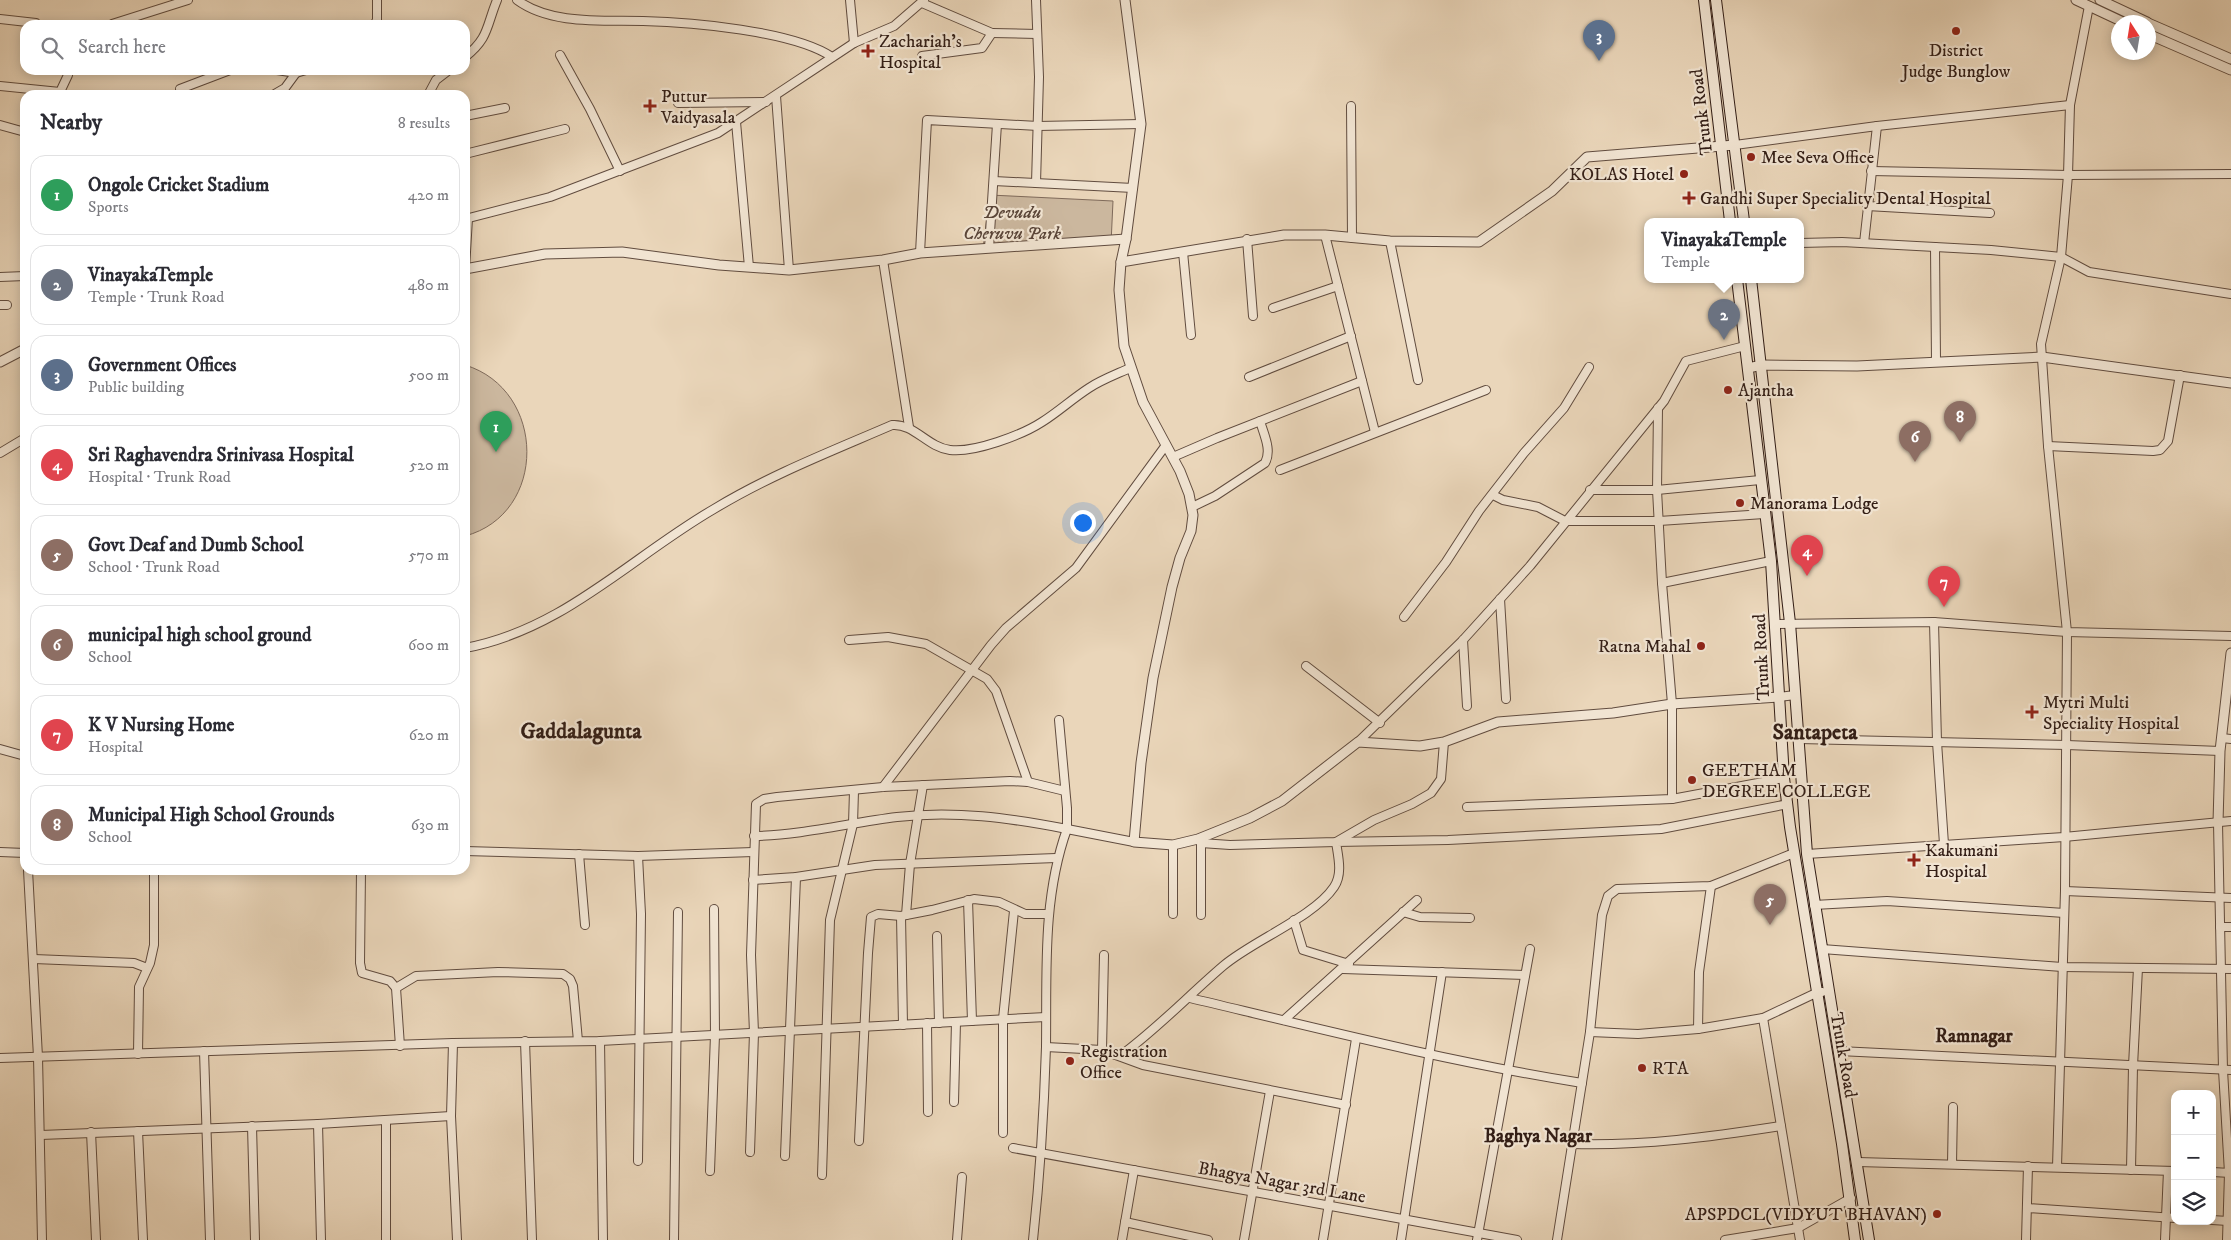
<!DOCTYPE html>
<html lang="en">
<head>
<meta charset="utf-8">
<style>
	body { margin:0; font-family:"IM FELL DW Pica",serif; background:#f7f7f7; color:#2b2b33 }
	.controls { position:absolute; right:15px; bottom:15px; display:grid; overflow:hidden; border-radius:10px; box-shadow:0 2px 12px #0003 }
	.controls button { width:45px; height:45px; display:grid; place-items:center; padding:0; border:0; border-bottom:1px solid #e1e1e2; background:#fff; color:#2b2b33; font:25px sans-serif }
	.compass { position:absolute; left:2111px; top:15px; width:45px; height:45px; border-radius:50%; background:#fff; box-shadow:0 2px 12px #0003; rotate:348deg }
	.you { position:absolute; left:1082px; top:522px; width:18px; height:18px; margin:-12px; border:4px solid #fff; border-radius:50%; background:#1a73e8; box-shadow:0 0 0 8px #1a73e833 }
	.badge { display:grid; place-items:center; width:32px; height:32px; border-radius:50%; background:#8f2418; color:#fff; font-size:16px; font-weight:700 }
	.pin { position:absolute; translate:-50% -41px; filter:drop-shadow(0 1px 2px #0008) }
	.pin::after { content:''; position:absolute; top:26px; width:18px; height:15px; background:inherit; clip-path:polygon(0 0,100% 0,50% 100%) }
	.popup { position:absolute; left:1644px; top:218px; width:160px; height:65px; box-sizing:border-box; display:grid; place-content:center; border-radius:10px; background:#fff; filter:drop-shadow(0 1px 4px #0005); font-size:16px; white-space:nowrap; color:#7c7c81 }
	.popup b { font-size:19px; color:#2b2b33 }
	.popup::after { content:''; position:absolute; left:50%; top:100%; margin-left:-10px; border:10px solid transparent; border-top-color:#fff }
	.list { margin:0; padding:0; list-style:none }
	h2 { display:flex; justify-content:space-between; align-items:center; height:65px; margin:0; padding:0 20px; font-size:21px }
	h2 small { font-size:16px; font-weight:400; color:#7c7c81 }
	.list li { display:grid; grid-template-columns:32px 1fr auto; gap:15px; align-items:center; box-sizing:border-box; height:80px; margin:0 10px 10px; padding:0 10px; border:1px solid #e1e1e2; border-radius:15px }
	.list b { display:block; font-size:19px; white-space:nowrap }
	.list p { margin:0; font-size:16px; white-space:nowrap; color:#7c7c81 }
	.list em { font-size:16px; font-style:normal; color:#7c7c81 }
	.icon { flex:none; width:28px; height:28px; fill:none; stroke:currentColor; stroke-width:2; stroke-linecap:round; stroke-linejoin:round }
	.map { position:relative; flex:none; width:2231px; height:1240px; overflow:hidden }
	.search { position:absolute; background:#fff; box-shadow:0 2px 12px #0003; left:20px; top:20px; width:450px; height:55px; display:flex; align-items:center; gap:12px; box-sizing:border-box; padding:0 18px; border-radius:15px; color:#7c7c81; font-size:19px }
	.panel { position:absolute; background:#fff; box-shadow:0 2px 12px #0003; left:20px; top:90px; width:450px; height:785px; border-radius:15px }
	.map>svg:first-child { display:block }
	.green { fill:#cbb79e; stroke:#7f6a5a }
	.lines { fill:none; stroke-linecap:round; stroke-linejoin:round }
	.minor-casing { stroke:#614c3f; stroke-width:10 }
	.tertiary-casing { stroke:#614c3f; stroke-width:11 }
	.secondary-casing { stroke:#331e16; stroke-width:12 }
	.minor { stroke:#f1e4d2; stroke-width:8 }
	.tertiary { stroke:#f1e4d2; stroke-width:9 }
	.secondary { stroke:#f1e4d2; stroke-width:10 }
	.poi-dot { fill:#8f2418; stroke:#f1e4d2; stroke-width:2 }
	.labels { text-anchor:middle; stroke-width:4.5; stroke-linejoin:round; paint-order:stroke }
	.poi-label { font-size:18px; fill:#331e16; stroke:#f1e4d2; text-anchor:start }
	.street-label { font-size:18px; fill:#331e16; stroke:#f1e4d2 }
	.park-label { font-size:18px; font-style:italic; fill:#594438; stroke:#f1e4d2 }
	.neighbourhood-label { font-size:19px; font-weight:bold; fill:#331e16; stroke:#f1e4d2 }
	.district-label { font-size:22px; font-weight:bold; fill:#331e16; stroke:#f1e4d2 }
</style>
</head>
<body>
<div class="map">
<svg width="2231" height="1240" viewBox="0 0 2231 1240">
	<rect width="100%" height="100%" fill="#ead6ba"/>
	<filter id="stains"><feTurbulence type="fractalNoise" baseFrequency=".004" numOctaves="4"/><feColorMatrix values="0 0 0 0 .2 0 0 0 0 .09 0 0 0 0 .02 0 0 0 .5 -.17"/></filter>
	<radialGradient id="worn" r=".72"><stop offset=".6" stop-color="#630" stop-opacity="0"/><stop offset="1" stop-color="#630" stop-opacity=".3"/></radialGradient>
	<g class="green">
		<path d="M 990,195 L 1113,201 L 1111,244 L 983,248 Z"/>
		<path d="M 465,365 C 547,390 548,514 465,536 Z"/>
	</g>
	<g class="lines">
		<defs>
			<g id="minor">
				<path d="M 517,0 C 551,25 602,20 643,21 C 690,22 794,31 832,57"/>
				<path d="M 850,0 L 854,43"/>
				<path d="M 0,19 L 36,23"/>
				<path d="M 112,24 L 188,0"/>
				<path d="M 374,25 L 377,20 L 377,0"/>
				<path d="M 992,33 L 1037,34"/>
				<path d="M 560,55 L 590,109 L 620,171"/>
				<path d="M 922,56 L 982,48 L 992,33 L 922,3"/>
				<path d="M 465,57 C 489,38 486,27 497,0"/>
				<path d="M 277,70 L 296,73 L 306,70"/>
				<path d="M 0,86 L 60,92 L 68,75"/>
				<path d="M 180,89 L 230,70"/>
				<path d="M 273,95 L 285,88 L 296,73"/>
				<path d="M 428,95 L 436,80 L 449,70"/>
				<path d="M 776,96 L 789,270"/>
				<path d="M 678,103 L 766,102"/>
				<path d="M 1351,106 L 1352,238"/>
				<path d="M 465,116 L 505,108"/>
				<path d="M 736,122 L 749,267"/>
				<path d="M 0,125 L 25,132"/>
				<path d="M 1735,145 L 1877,126 L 2070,105"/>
				<path d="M 465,154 L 565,129"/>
				<path d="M 1871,171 L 2068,175 L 2231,174"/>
				<path d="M 994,181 L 1133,188"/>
				<path d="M 1036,183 L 1039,77 L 1036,0"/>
				<path d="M 1867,206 L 1990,213"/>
				<path d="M 465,219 L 550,197 L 718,133 L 854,43 L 894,26 L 924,0"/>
				<path d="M 1325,235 L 1375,432"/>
				<path d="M 1247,239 L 1253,316"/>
				<path d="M 1390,241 L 1418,380"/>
				<path d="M 1800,243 L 1842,242 L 1991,250 L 2061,257 L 2089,272 L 2231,294"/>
				<path d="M 1864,243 L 1877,126"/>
				<path d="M 1935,247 L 1936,361"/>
				<path d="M 989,248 L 997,124"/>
				<path d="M 1183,252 L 1191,335"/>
				<path d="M 920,253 L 927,120 L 1038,126 L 1141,124"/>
				<path d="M 883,260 L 909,427"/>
				<path d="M 465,269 L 468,218"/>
				<path d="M 0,277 L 25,276"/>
				<path d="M 0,305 L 7,305"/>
				<path d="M 1273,308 L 1338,286"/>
				<path d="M 1249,377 L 1351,336"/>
				<path d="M 1658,408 L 1657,490 L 1662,583 L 1672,704 L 1672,799"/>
				<path d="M 2048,446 L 2153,451 L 2160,450 L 2168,441 L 2180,375"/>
				<path d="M 0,453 L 25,438"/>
				<path d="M 1173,457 L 1217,438 L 1362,381"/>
				<path d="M 1280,470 L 1486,390"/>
				<path d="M 1590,490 L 1657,490 L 1760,480"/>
				<path d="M 1493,495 L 1503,500 L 1538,507 L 1565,521 L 1659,521 L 1764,514"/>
				<path d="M 1192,507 L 1215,496 L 1265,463 C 1272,450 1264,435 1260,421"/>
				<path d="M 1662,583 L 1771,561"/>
				<path d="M 1500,599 L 1506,699"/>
				<path d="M 1404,617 L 1446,562 L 1479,511 L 1524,453 L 1564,408 L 1589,367"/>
				<path d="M 1934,622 L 1937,742 L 1944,844"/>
				<path d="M 1776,624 L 1934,622 L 2067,632 L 2231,636"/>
				<path d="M 849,640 L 888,637 L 926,644 L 987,679 L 996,691 L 1028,782"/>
				<path d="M 1463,640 L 1467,706"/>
				<path d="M 465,648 C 563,630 631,557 714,509 C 770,475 832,451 892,425 C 914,423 927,447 950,450 C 974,453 1022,435 1042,422 C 1058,412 1072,399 1089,388 C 1101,380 1117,374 1130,368"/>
				<path d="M 1306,666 L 1380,723"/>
				<path d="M 1779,697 L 1795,695"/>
				<path d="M 2222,738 L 2231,739"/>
				<path d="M 1799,739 L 2067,745 L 2220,751"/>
				<path d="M 1358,742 L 1463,640 L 1530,566 L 1664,401 L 1686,361 L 1745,346"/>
				<path d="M 0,749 L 25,756"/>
				<path d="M 883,787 L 991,645 L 1006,628 L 1076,568 L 1166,445"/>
				<path d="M 1467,807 L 1672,799 L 1784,778"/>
				<path d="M 2218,823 L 2223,1070 L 2229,1173 L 2227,1240"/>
				<path d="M 754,836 C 802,835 849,823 897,817 C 954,810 1010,818 1067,829 L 1067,808 L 1059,720"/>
				<path d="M 1198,839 L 1201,843 L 1230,845 L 1336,842 L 1374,820 L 1412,804 L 1431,793 L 1441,779 L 1444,742"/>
				<path d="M 465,851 L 638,856 L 753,852"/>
				<path d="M 0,852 L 25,853"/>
				<path d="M 579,854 L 585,925"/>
				<path d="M 1807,854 L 2064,837 L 2231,821"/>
				<path d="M 28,870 L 38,1057 L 42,1240"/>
				<path d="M 361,870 L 360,963 L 362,973 L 390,981 L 396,988 L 400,1046"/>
				<path d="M 753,880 L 796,877 L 875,865 L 1056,858"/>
				<path d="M 2065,891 L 2231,898"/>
				<path d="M 968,900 L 972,1021"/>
				<path d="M 1814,905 L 1887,901 L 2064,913"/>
				<path d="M 1403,912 L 1420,917 L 1470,918"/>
				<path d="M 1173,914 L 1173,845"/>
				<path d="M 906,915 L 910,864 L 923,785"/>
				<path d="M 1201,915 L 1201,843"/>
				<path d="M 901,916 L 903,1025"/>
				<path d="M 1294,920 L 1303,950 L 1349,964"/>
				<path d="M 2220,927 L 2231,927"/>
				<path d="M 937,936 L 939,1023"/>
				<path d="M 1822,949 L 2062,967 L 2231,969"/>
				<path d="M 34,959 L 134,963 L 147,968"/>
				<path d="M 1343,969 L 1525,975"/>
				<path d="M 396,988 L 416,976 L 498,972 L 563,974 L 570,979 L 573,986 L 578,1041"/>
				<path d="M 1190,998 C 1320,1029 1450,1062 1582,1083"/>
				<path d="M 1763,1018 L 1800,1240"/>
				<path d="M 1284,1020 L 1417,900"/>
				<path d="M 927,1023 L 928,1112"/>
				<path d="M 1698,1029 L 1699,972 L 1711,886"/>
				<path d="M 1590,1032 L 1638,1034 L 1698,1029 L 1763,1018 L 1816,993 L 1822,992"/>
				<path d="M 525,1041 L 532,1240"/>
				<path d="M 600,1041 L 603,1240"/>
				<path d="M 453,1043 L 451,1116 L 457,1240"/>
				<path d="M 1046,1047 L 1102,1050 L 1143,1065 L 1346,1105"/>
				<path d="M 1102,1050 L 1104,955"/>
				<path d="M 204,1051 L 210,1240"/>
				<path d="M 1839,1051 L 2231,1070"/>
				<path d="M 138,1054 L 139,987 L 150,963 L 154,945 L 154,870"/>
				<path d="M 1120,1056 C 1157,1029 1188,996 1223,966 C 1252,941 1314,917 1334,887 C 1343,874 1338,856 1336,842 L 1448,840 L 1661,829 L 1788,804"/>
				<path d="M 0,1058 L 453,1043 L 600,1041 L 1046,1017"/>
				<path d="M 954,1102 L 956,1022"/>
				<path d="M 386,1120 L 386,1240"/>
				<path d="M 318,1124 L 321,1240"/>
				<path d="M 252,1126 L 255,1240"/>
				<path d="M 138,1131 L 143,1240"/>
				<path d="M 91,1132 L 96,1240"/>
				<path d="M 1003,1133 L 1003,1019 L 1014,911"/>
				<path d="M 41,1135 L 318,1124 L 451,1116"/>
				<path d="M 859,1141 L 868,953 L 871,917 L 878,914 L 901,916 L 932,910 L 974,899 L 999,902 L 1025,914 L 1048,914"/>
				<path d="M 1572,1144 C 1644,1146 1710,1137 1781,1126"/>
				<path d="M 1013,1148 L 1517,1240"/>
				<path d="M 750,1152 L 754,1033 L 751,955 L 756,804 L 764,799 L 777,797 L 883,787 L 1010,781 L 1028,782 L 1065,791"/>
				<path d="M 785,1156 L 796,877"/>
				<path d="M 638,1161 L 641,914 L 638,856"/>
				<path d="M 1858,1162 L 2175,1171"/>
				<path d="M 1952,1164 L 1953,1107"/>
				<path d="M 2057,1167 L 2065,891 L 2067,632 L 2048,446 L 2041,344 L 2061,257 L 2068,175 L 2070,105 L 2089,6"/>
				<path d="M 2131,1170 L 2133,1066 L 2138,968"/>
				<path d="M 710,1171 L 715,1035 L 714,909"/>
				<path d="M 2212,1172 L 2231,1173"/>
				<path d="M 822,1175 L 830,920 L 853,824 L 854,791"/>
				<path d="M 2027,1208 L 2175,1218"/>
				<path d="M 2212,1220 L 2228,1221"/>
				<path d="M 1125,1222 L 1208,1240"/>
				<path d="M 674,1240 L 678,912"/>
				<path d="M 957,1240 L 962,1177"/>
				<path d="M 1033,1240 C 1040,1175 1044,1112 1046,1047 C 1047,973 1042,899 1067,829 L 1134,842"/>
				<path d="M 1122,1240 L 1134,1170"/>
				<path d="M 1244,1240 L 1270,1091"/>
				<path d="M 1323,1240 L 1356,1039"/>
				<path d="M 1401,1240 L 1442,972"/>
				<path d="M 1477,1240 L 1530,949"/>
				<path d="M 1557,1240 L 1590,1032 L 1602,915 L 1608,896 L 1617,889 L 1711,886 L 1794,853"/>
				<path d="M 1725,1240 L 1798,1228 L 1851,1198"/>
				<path d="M 2026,1240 L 2028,1166"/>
				<path d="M 2165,1240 L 2168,1171"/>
			</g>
			<g id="tertiary">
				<path d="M 1125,0 L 1141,124 L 1126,239 L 1121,262 L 1119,290 L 1124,346 L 1143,402 L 1180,471 L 1189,494 L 1193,515 L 1191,531 L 1180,558 L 1172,587 L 1153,678 L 1141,763 L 1134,842 L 1173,845 L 1198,839 L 1250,818 L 1282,801 L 1358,742 L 1420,746 L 1444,742 L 1498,722 L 1613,713 L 1672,704 L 1779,697"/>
				<path d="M 2076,0 L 2123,22"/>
				<path d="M 2100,0 L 2147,22"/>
				<path d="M 2148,23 L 2231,59"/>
				<path d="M 2148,34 L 2231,70"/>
				<path d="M 1121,262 L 1284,235 L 1325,235 L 1390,241 L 1479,242 L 1552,191 L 1587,157 L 1735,145"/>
				<path d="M 465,269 L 545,254 L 622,252 L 719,265 L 789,270 L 883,260 L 920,253 L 1126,239"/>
				<path d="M 0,362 L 25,349"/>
				<path d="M 1748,368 L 1762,365 L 1857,366 L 2042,357 L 2231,383"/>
				<path d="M 2218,823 L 2220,751 L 2231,653"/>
			</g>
			<g id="secondary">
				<path d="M 1704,0 L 1730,221"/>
				<path d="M 1716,0 L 1744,221"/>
				<path d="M 1737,279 L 1771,561 L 1784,778 L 1790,827 L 1842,1144 L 1855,1240"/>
				<path d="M 1751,279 L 1790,623 L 1807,854 L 1869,1240"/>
			</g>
		</defs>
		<use href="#minor" class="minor-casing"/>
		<use href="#tertiary" class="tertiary-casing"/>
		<use href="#secondary" class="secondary-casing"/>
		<use href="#minor" class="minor"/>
		<use href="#tertiary" class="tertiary"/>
		<use href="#secondary" class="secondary"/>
	</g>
	<g class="poi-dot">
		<circle cx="1956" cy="31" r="5"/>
		<path d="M865.5 43.5h5v5h5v5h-5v5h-5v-5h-5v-5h5z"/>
		<path d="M647.5 98.5h5v5h5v5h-5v5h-5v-5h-5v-5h5z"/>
		<circle cx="1751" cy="157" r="5"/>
		<circle cx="1684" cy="174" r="5"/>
		<path d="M1686.5 190.5h5v5h5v5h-5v5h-5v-5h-5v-5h5z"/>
		<circle cx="1728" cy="390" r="5"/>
		<circle cx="1740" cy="503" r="5"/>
		<circle cx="1701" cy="646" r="5"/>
		<path d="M2029.5 704.5h5v5h5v5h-5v5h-5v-5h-5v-5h5z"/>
		<circle cx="1692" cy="780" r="5"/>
		<path d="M1911.5 852.5h5v5h5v5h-5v5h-5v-5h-5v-5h5z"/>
		<circle cx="1070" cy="1061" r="5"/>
		<circle cx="1642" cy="1068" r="5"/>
		<circle cx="1937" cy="1214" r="5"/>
	</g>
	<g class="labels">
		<g class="poi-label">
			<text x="879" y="47">Zachariah's<tspan x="879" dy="21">Hospital</tspan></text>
			<text x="1956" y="56" text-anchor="middle">District<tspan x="1956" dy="21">Judge Bunglow</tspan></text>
			<text x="661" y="102">Puttur<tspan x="661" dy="21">Vaidyasala</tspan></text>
			<text x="1761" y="163">Mee Seva Office</text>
			<text x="1674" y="180" text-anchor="end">KOLAS Hotel</text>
			<text x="1700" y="204">Gandhi Super Speciality Dental Hospital</text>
			<text x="1738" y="396">Ajantha</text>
			<text x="1750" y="509">Manorama Lodge</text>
			<text x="1691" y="652" text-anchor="end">Ratna Mahal</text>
			<text x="2043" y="708">Mytri Multi<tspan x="2043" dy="21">Speciality Hospital</tspan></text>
			<text x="1702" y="776">GEETHAM<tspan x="1702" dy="21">DEGREE COLLEGE</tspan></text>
			<text x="1925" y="856">Kakumani<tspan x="1925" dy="21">Hospital</tspan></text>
			<text x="1080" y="1057">Registration<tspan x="1080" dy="21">Office</tspan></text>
			<text x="1652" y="1074">RTA</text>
			<text x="1927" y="1220" text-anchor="end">APSPDCL(VIDYUT BHAVAN)</text>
		</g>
		<g class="street-label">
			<text transform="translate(1701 112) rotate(-97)" y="6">Trunk Road</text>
			<text transform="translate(1761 657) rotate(-93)" y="6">Trunk Road</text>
			<text transform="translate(1844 1055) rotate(80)" y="6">Trunk Road</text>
			<text transform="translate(1282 1182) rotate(10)" y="6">Bhagya Nagar 3rd Lane</text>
		</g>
		<g class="park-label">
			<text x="1012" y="218">Devudu<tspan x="1012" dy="21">Cheruvu Park</tspan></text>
		</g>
		<g class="neighbourhood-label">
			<text x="1974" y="1042">Ramnagar</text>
			<text x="1538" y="1142">Baghya Nagar</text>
		</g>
		<g class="district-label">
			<text x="581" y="738">Gaddalagunta</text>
			<text x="1815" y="739">Santapeta</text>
		</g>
	</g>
	<rect width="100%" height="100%" filter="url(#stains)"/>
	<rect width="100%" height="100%" fill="url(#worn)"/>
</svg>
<div class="controls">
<button>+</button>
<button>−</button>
<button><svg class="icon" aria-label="layers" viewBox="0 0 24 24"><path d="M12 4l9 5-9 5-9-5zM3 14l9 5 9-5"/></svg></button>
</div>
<svg class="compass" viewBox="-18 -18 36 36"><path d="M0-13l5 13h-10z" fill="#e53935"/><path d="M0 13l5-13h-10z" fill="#7c7c81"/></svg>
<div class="you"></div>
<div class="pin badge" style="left:496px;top:452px;background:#2e9e5b">1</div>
<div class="pin badge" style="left:1724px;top:340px;background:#6b7280">2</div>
<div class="popup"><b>VinayakaTemple</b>Temple</div>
<div class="pin badge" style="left:1599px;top:61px;background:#5c6f8a">3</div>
<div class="pin badge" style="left:1807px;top:576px;background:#e0444e">4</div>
<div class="pin badge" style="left:1770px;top:925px;background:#8d6e63">5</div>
<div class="pin badge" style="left:1915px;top:462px;background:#8d6e63">6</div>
<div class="pin badge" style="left:1944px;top:607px;background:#e0444e">7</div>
<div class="pin badge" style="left:1960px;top:442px;background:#8d6e63">8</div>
<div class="search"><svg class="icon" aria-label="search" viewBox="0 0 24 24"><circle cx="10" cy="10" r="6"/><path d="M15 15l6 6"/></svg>Search here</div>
<section class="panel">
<h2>Nearby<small>8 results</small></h2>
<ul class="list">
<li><span class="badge" style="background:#2e9e5b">1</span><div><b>Ongole Cricket Stadium</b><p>Sports</p></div><em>420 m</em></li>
<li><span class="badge" style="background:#6b7280">2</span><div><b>VinayakaTemple</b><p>Temple · Trunk Road</p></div><em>480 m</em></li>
<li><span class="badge" style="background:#5c6f8a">3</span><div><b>Government Offices</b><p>Public building</p></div><em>500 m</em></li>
<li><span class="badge" style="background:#e0444e">4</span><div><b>Sri Raghavendra Srinivasa Hospital</b><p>Hospital · Trunk Road</p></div><em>520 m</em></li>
<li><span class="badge" style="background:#8d6e63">5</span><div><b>Govt Deaf and Dumb School</b><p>School · Trunk Road</p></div><em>570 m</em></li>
<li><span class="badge" style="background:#8d6e63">6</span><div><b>municipal high school ground</b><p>School</p></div><em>600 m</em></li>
<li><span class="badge" style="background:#e0444e">7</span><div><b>K V Nursing Home</b><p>Hospital</p></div><em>620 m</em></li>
<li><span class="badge" style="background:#8d6e63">8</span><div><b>Municipal High School Grounds</b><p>School</p></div><em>630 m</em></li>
</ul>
</section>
</div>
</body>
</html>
